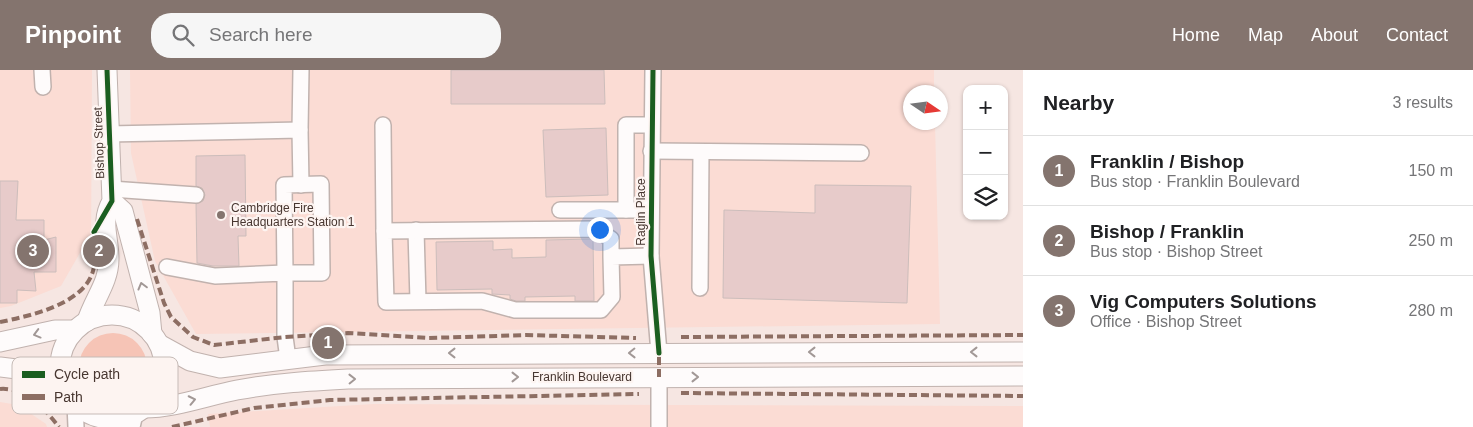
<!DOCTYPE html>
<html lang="en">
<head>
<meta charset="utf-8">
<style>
	body { margin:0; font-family:Helvetica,sans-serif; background:#f6f6f6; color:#202124 }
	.controls { position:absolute; right:15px; top:15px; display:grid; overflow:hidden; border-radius:10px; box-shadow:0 1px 4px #0004 }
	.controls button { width:45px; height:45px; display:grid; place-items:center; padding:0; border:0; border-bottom:1px solid #e0e0e0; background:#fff; color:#202124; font:25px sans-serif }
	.compass { position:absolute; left:903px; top:15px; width:45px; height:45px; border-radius:50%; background:#fff; box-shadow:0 1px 4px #0004; rotate:103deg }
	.you { position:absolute; left:599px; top:159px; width:18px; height:18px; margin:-12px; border:4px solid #fff; border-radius:50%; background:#1a73e8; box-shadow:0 0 0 8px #1a73e833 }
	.badge { display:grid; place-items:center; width:32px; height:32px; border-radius:50%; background:#84746e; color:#fff; font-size:16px; font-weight:700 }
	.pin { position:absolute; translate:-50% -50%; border:2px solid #fff; box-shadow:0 1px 5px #0006 }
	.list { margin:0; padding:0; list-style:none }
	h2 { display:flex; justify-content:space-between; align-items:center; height:65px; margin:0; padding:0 20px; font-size:21px }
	h2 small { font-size:16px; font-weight:400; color:#757577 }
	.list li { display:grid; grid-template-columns:32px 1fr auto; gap:15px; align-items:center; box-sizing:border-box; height:70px; padding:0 20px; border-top:1px solid #e0e0e0 }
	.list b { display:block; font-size:19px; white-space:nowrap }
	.list p { margin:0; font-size:16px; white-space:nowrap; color:#757577 }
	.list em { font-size:16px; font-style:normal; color:#757577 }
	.icon { flex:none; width:28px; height:28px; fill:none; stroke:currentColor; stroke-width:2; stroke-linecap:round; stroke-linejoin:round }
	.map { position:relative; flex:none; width:1023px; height:357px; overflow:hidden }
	header { display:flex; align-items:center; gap:30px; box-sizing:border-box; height:70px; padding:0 25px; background:#84746e; color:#fff }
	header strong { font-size:24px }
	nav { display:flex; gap:28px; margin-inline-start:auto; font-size:18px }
	.search { width:350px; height:45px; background:#f6f6f6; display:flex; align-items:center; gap:12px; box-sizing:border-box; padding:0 18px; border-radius:20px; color:#757577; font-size:19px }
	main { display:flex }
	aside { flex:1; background:#fff }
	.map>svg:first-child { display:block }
	.built { fill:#fbdcd4 }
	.green { fill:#f6c4b6 }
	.building { fill:#e7cbca; stroke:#ccbdbb }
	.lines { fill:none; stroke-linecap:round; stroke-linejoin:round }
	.minor-casing { stroke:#c1b2ae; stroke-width:18 }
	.major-casing { stroke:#c1b2ae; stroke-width:21 }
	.minor { stroke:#fefbfb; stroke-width:15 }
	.major { stroke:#fefbfb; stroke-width:19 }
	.quiet { stroke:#8d6e63; stroke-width:4; stroke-dasharray:8 4; stroke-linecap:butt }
	.cycleway-casing { stroke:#fdf4f1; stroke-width:8 }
	.cycleway { stroke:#1b5e20; stroke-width:5 }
	.oneway { stroke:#a29896 }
	.poi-dot { fill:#84746e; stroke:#fdf4f1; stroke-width:2 }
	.labels { text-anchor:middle; stroke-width:4.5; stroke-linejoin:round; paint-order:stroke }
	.street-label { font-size:12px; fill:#473630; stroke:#fdf4f1 }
	.poi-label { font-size:12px; fill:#473630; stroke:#fdf4f1; text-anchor:start }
	.key { fill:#fdf4f1; stroke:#c6bbb7; stroke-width:1 }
	.key-label { font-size:14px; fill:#473630 }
</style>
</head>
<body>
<header>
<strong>Pinpoint</strong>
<div class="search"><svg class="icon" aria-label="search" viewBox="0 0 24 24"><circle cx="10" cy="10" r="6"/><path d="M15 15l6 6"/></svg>Search here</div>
<nav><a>Home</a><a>Map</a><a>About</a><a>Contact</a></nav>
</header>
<main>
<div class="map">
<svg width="1023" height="357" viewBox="0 0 1023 357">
	<rect width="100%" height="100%" fill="#f6e6e2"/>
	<g class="built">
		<path d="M 0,0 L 92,0 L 91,182 L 81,181 L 61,216 L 11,236 L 0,238 Z"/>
		<path d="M 130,0 L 934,0 L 934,22 L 911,22 L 911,52 L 935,53 L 940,254 L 196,264 L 155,191 L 131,83 Z"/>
		<path d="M 0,332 L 18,335 L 46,354 L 47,357 L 0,357 Z"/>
		<path d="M 374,334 L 1023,336 L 1023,357 L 210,357 L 208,344 Z"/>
	</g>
	<circle class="green" cx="113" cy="297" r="34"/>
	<g class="building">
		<path d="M 451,0 L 604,0 L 605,34 L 451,34 Z"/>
		<path d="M 606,58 L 608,125 L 546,127 L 543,60 Z"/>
		<path d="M 245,85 L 246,166 L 238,166 L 239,196 L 213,196 L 197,193 L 196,134 L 203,131 L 205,125 L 202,118 L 196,116 L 196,86 Z"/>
		<path d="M 0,111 L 18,111 L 16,150 L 44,150 L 44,170 L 56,167 L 56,202 L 34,202 L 36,221 L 17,220 L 17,233 L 0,233 Z"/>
		<path d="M 815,115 L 911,116 L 907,233 L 723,228 L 724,140 L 815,143 Z"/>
		<path d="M 593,169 L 594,231 L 575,231 L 575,226 L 525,227 L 525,231 L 516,231 L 510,229 L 510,225 L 492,224 L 492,219 L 437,220 L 436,172 L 493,171 L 493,180 L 512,179 L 512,188 L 546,187 L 546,170 Z"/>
	</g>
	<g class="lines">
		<defs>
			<g id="minor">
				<path d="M 42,0 L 43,17"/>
				<path d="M 653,0 L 651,186 L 659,283"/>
				<path d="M 383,55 L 384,161"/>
				<path d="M 300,60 L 301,0"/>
				<path d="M 108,64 L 300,60 L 301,115"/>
				<path d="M 651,81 L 861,83"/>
				<path d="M 321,114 L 322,203 L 285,203 L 284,115 Z"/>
				<path d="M 111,119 L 196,125"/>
				<path d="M 560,140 L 626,140"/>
				<path d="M 651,140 L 626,140 L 626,55 L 651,55"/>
				<path d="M 416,160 L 418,231"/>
				<path d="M 611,187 L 611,169 L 596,159 L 384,161 L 386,232 L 482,231 L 515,240 L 601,240 L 612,227 L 611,187 L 651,186"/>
				<path d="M 167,197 L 215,206 L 285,203 L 285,267 L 288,289"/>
				<path d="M 700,218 L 701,82"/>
				<path d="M 659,307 L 659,357"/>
				<path d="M 75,334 L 76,357"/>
				<path d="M 132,357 L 135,344"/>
			</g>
			<g id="major">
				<path d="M 112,131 L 123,141 L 150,243 L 152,264"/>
				<circle cx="112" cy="297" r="52"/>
				<path d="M 87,251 C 94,229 109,212 109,189 C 109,166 100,152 112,131 L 107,0"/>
				<path d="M 0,272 L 55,260 L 75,260"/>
				<path d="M 159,274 L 190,291 L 220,298 L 325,285 L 1023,282"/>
				<path d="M 0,297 L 25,300 L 65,320"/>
				<path d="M 144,338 C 175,338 206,326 237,320 C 274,313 311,311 348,309 L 1023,306"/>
			</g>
		</defs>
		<use href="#minor" class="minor-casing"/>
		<use href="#major" class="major-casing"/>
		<use href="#minor" class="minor"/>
		<use href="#major" class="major"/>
		<g class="quiet">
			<path d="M 137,149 L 164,233 L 171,247 L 193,267 L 214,275 L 285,267 L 348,263 L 429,268 L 526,265 L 636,268"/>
			<path d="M 0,252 C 30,246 84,234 93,201 C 96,189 94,175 94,162"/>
			<path d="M 681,267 L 1023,265"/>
			<path d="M 659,307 L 659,283"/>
			<path d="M 0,319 C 25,317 45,339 59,357"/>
			<path d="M 681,323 L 1023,326"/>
			<path d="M 172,357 L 254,338 L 330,330 L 639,324"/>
		</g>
		<defs>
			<g id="cycleway">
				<path d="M 653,0 L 651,186 L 659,283"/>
				<path d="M 94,162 L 112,131 L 107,0"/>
			</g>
		</defs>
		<use href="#cycleway" class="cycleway-casing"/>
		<use href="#cycleway" class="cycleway"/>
	</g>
	<defs><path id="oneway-chevron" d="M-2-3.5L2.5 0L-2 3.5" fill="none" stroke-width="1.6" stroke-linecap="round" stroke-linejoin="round" transform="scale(1.25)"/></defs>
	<g class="oneway">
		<use href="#oneway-chevron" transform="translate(142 216) rotate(-105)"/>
		<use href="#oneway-chevron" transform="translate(37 264) rotate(165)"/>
		<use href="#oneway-chevron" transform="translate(812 282) rotate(-180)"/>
		<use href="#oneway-chevron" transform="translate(974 282) rotate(180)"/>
		<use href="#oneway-chevron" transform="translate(452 283) rotate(180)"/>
		<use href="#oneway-chevron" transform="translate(632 283) rotate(179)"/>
		<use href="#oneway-chevron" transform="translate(515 307)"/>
		<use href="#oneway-chevron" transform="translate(695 307)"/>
		<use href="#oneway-chevron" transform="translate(352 309) rotate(-1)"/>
		<use href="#oneway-chevron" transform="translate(192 330) rotate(-12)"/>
	</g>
	<circle class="poi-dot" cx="221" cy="145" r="5"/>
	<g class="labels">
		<g class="street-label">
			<text transform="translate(99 73) rotate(-92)" y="4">Bishop Street</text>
			<text transform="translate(641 142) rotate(-90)" y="4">Raglin Place</text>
			<text x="582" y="311">Franklin Boulevard</text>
		</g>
		<g class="poi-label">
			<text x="231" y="142">Cambridge Fire<tspan x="231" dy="14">Headquarters Station 1</tspan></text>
		</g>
	</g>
	<rect x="12" y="287" width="166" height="57" rx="8" class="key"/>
	<rect x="22" y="301" width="23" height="7" fill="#1b5e20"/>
	<rect x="22" y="324" width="23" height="6" fill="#8d6e63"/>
	<g class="key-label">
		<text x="54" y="309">Cycle path</text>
		<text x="54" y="332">Path</text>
	</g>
</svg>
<div class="controls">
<button>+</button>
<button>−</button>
<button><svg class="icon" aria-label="layers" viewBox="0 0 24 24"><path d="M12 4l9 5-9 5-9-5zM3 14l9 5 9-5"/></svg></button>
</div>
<svg class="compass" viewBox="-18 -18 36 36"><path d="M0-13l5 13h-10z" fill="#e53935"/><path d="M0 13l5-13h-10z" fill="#757577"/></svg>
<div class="you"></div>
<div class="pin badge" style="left:328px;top:273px">1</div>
<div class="pin badge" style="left:99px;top:181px">2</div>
<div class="pin badge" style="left:33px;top:181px">3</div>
</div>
<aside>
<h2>Nearby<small>3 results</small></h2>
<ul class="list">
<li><span class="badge">1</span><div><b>Franklin / Bishop</b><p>Bus stop · Franklin Boulevard</p></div><em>150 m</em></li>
<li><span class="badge">2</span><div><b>Bishop / Franklin</b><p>Bus stop · Bishop Street</p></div><em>250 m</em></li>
<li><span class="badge">3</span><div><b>Vig Computers Solutions</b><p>Office · Bishop Street</p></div><em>280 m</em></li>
</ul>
</aside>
</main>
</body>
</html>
